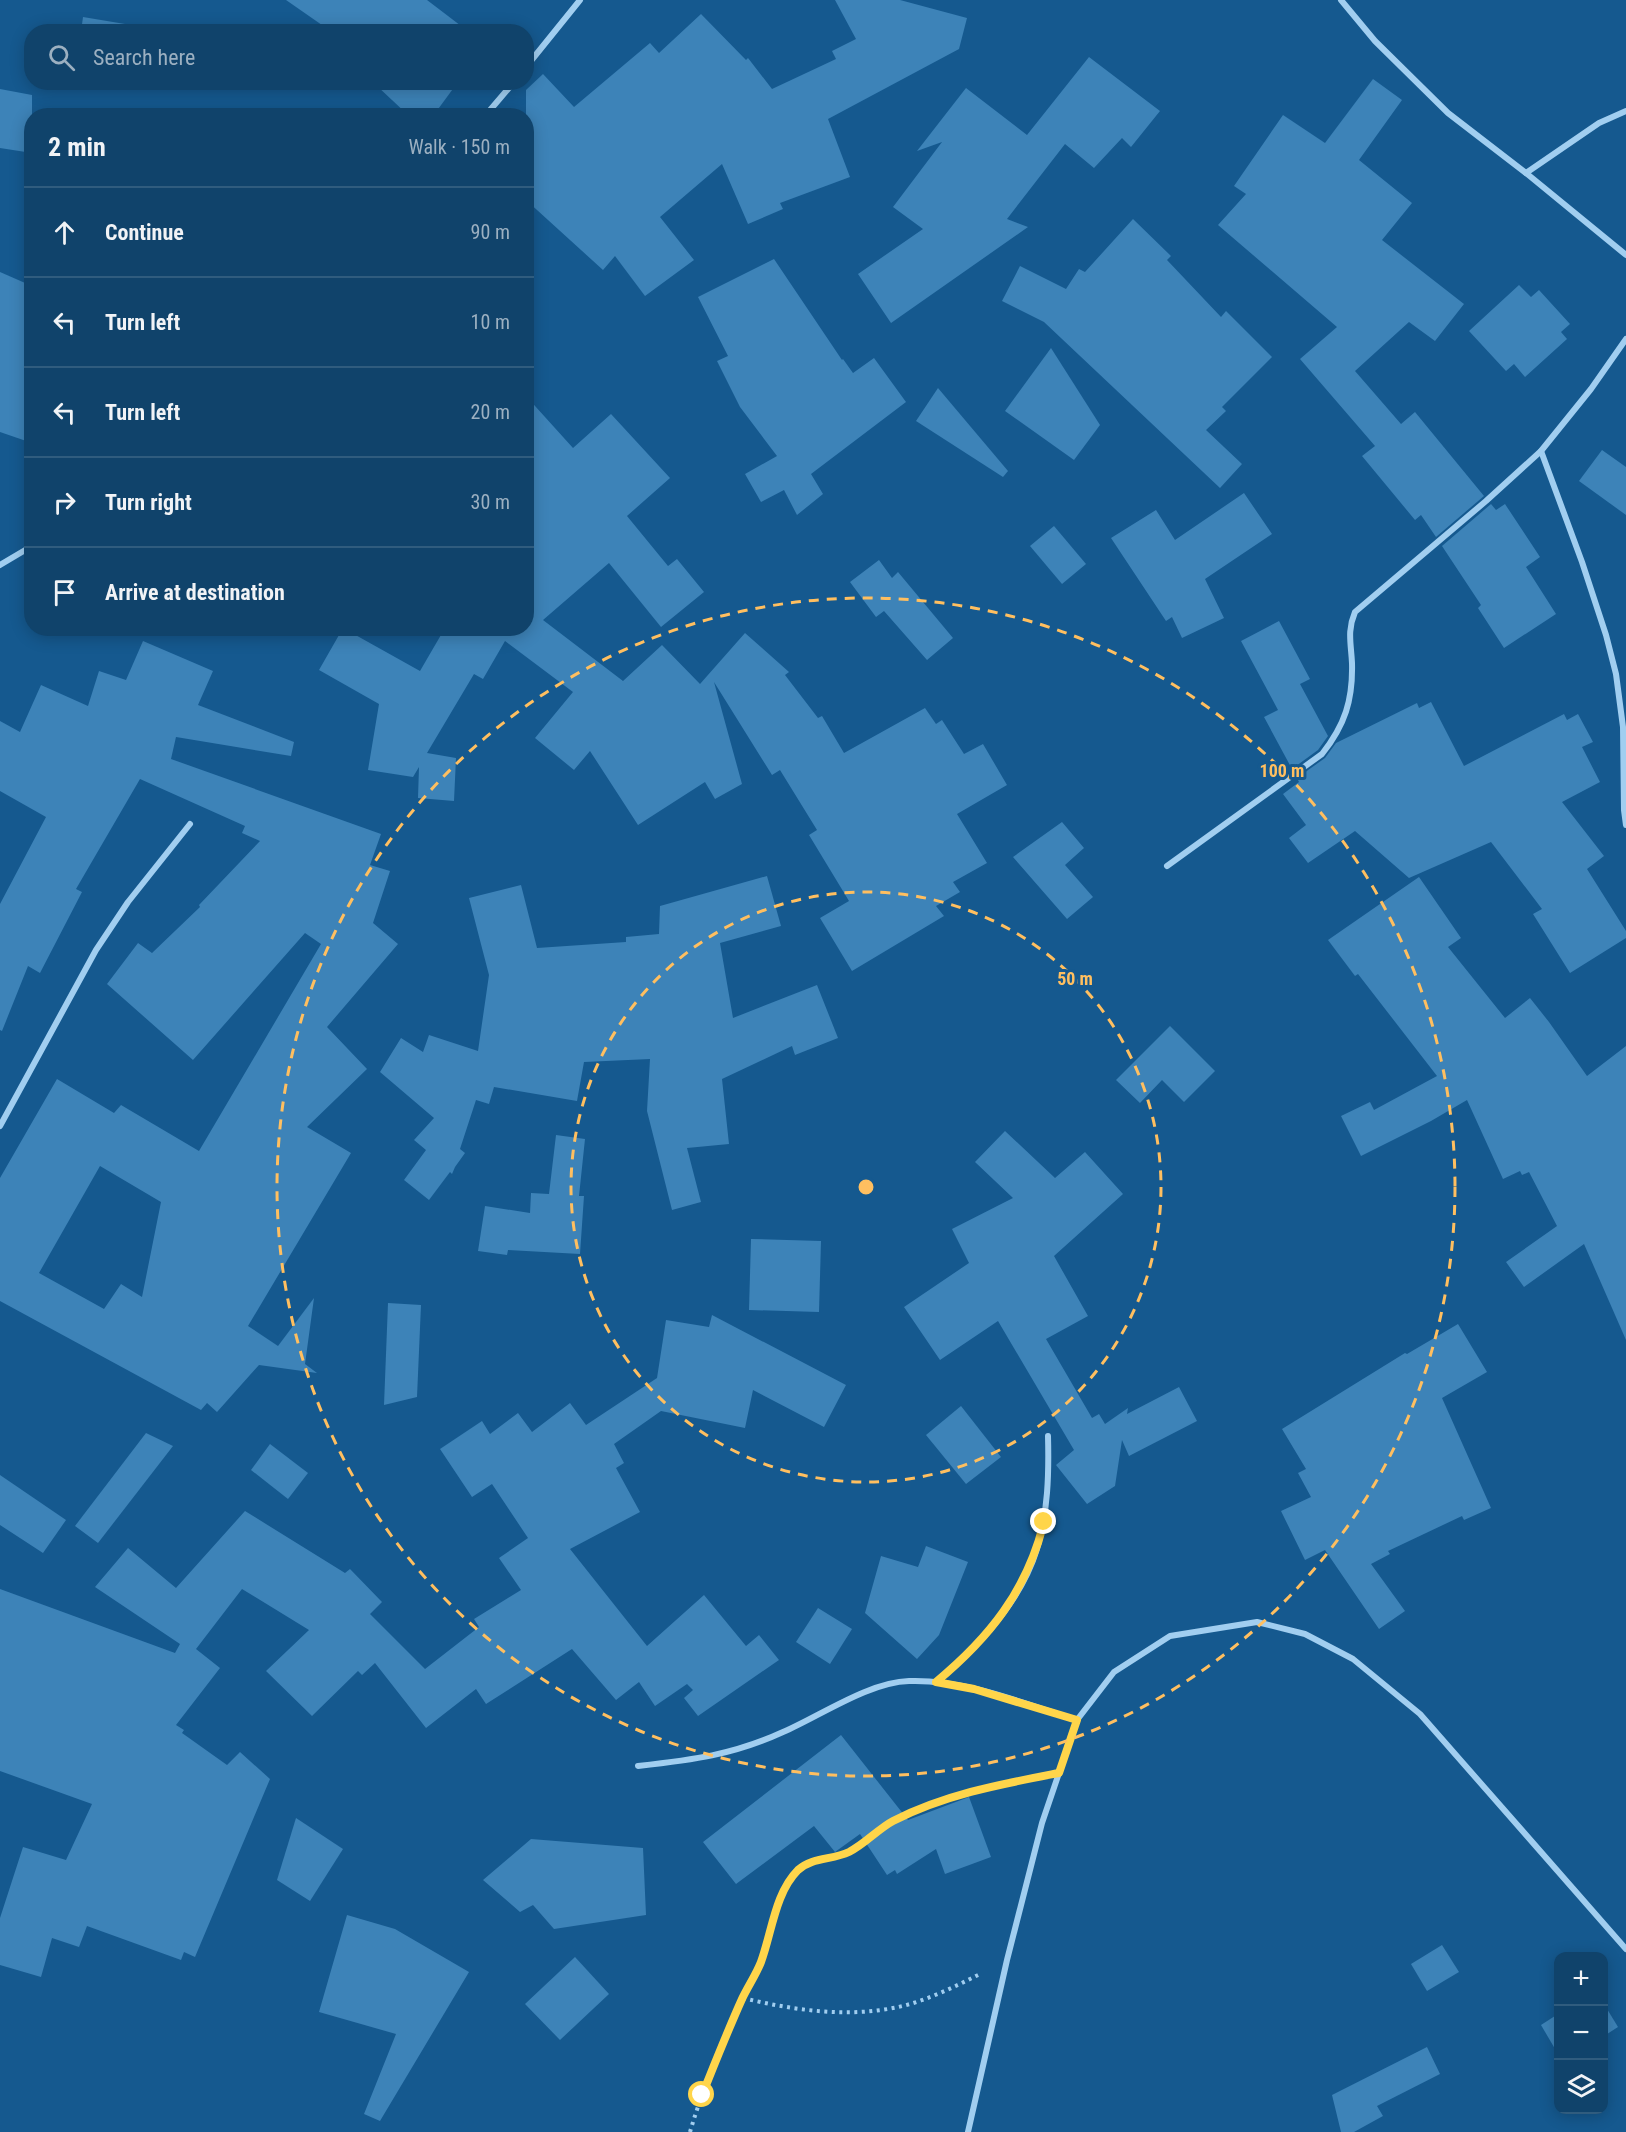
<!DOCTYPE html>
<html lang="en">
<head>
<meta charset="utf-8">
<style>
	body { margin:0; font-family:"Roboto Condensed",sans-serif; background:#194a71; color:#f1f3f6 }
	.controls { position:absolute; right:18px; bottom:18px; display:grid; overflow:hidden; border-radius:12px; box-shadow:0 3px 15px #0003 }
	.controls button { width:54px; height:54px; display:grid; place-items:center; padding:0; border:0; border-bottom:2px solid #305c7e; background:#10436b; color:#f1f3f6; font:30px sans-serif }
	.stop { position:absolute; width:18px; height:18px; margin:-14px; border:4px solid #ffd54a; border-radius:50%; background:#fff }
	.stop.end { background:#ffd54a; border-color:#fff; box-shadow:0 2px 6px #0008 }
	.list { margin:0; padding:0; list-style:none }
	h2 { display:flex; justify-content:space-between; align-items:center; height:78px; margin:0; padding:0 24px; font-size:26px }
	h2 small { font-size:20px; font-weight:400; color:#9cb0c1 }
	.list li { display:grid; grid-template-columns:39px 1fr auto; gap:18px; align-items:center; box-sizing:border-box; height:90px; padding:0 24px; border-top:2px solid #305c7e }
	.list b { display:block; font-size:22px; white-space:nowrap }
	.list em { font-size:20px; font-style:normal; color:#9cb0c1 }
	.icon { flex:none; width:33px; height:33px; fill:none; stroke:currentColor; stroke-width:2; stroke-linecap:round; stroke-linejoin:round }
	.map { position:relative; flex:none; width:1626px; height:2132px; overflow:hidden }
	.search { position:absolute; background:#10436b; box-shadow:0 3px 15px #0003; left:24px; top:24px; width:510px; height:66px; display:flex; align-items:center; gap:15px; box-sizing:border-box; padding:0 21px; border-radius:24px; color:#9cb0c1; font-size:22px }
	.panel { position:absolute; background:#10436b; box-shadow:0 3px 15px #0003; left:24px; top:108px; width:510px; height:528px; border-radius:24px }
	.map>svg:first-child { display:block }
	.building { fill:#3d83b8; fill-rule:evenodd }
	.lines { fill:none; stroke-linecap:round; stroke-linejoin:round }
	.path { stroke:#a1cef0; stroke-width:4; stroke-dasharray:3 4.5; stroke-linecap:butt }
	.minor { stroke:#a1cef0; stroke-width:6 }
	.route { stroke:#ffd54a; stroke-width:8 }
	.ring { fill:none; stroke:#ffbf60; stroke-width:3; stroke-dasharray:10 8 }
	.centre { fill:#ffbf60; stroke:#15598f; stroke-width:3 }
	.ring-label { font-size:18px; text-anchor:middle; font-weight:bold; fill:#ffbf60; stroke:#15598f; stroke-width:6; stroke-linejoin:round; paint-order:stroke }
</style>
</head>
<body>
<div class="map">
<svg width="1626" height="2132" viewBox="0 0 1626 2132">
	<rect width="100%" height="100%" fill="#15598f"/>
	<g class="building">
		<path d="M 286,0 L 427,0 L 469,32 L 332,32 Z"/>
		<path d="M 835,0 L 900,0 L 967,18 L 959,49 L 828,119 L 850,177 L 780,203 L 783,209 L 748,224 L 722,164 L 660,217 L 694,260 L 645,296 L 615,256 L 603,270 L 526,200 L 526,90 L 543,74 L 574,107 L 650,43 L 659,53 L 701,14 L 746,60 L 748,58 L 772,89 L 836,59 L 832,51 L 856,39 Z"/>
		<path d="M 83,17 L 143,27 L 142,32 L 81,32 Z"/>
		<path d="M 1089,57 L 1160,111 L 1131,147 L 1122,138 L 1094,168 L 1065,144 L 1007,219 L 1028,227 L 891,323 L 858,274 L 923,229 L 893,207 L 942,142 L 917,151 L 966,88 L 1027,135 Z"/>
		<path d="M 1373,79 L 1402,100 L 1359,160 L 1412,203 L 1382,240 L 1464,304 L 1435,341 L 1409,322 L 1355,371 L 1401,424 L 1415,412 L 1484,496 L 1436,537 L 1421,515 L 1415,520 L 1362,456 L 1375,446 L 1300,359 L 1337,327 L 1218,225 L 1246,194 L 1234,186 L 1283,115 L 1325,143 Z"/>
		<path d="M 379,82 L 458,82 L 433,116 L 409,116 L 376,85 Z"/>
		<path d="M 0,89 L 32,95 L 32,153 L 0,148 Z"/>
		<path d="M 1133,219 L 1171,256 L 1167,260 L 1221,317 L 1226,311 L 1272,357 L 1222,407 L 1226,411 L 1206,430 L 1242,464 L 1220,488 L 1044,322 L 1002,301 L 1020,266 L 1066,289 L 1079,269 L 1085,272 Z"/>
		<path d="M 774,259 L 842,360 L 843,359 L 853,373 L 874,358 L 906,402 L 811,474 L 823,494 L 797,515 L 784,490 L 761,502 L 745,474 L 777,456 L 740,407 L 717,361 L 728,356 L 698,297 Z"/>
		<path d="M 0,272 L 32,286 L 32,443 L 0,432 Z"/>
		<path d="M 1519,285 L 1531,297 L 1539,290 L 1570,324 L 1561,332 L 1567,339 L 1525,377 L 1514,364 L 1506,371 L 1469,331 Z"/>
		<path d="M 1051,348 L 1100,425 L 1074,460 L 1005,411 Z"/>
		<path d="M 938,388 L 1008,471 L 1003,477 L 916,421 Z"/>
		<path d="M 526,396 L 573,448 L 611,414 L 670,478 L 627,516 L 668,566 L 677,559 L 704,592 L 661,627 L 609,563 L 543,620 L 623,681 L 662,645 L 700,684 L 745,633 L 789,672 L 785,675 L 818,718 L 822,716 L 844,753 L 925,708 L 936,724 L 942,720 L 964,754 L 983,744 L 1007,785 L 957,814 L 987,863 L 953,882 L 960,892 L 936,906 L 944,916 L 852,971 L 820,918 L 849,901 L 809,835 L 817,830 L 780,770 L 772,775 L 714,682 L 742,784 L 715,799 L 705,782 L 638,825 L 590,751 L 574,770 L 535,738 L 573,692 L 505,641 L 483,679 L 474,674 L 427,753 L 456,758 L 454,801 L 418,798 L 419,767 L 413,777 L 368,770 L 379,704 L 319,670 L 343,628 L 420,671 L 445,628 L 526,628 Z"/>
		<path d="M 1602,450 L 1626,467 L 1626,515 L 1579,481 Z"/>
		<path d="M 1244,493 L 1272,534 L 1205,579 L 1224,618 L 1182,638 L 1172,617 L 1166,621 L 1111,538 L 1156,510 L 1175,540 Z"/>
		<path d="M 1491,504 L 1496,510 L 1505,504 L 1540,557 L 1526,567 L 1556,614 L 1504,648 L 1478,608 L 1481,605 L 1442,546 Z"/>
		<path d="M 1054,526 L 1086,564 L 1062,584 L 1030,546 Z"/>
		<path d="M 879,560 L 892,578 L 898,572 L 953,638 L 927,660 L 884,611 L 876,617 L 850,582 Z"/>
		<path d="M 1279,621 L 1310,679 L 1300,684 L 1328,736 L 1318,750 L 1292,769 L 1264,717 L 1278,710 L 1241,641 Z"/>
		<path d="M 143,641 L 213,671 L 198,705 L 294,742 L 291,756 L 176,737 L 171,759 L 381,834 L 370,865 L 390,871 L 373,923 L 398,944 L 327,1027 L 367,1069 L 307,1127 L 351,1153 L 248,1326 L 278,1346 L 314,1298 L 305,1364 L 317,1373 L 259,1365 L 217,1412 L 207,1403 L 201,1410 L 0,1301 L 0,1178 L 57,1079 L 114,1113 L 121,1105 L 199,1151 L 321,944 L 305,933 L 193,1060 L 107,984 L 138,943 L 152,953 L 200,907 L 199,905 L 260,841 L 242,833 L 245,826 L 140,779 L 76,889 L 82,892 L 40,973 L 28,966 L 2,1031 L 0,1030 L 0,904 L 46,817 L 0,791 L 0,721 L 20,732 L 41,685 L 88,706 L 99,671 L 126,680 ZM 100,1166 L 161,1202 L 142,1297 L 121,1284 L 104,1309 L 39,1273 Z"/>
		<path d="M 1431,702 L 1464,766 L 1564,714 L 1567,720 L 1578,714 L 1593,742 L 1582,747 L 1600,782 L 1562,802 L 1604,856 L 1587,869 L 1626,931 L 1626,938 L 1570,973 L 1533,914 L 1542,909 L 1491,842 L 1409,878 L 1355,831 L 1308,863 L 1289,838 L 1306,825 L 1283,794 L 1299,782 L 1297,778 L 1325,758 L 1336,743 L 1417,703 L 1419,708 Z"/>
		<path d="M 1062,822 L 1084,848 L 1065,865 L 1093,897 L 1067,919 L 1013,857 Z"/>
		<path d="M 767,876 L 781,926 L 720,943 L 733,1018 L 817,985 L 838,1038 L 795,1055 L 792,1046 L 722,1079 L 729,1144 L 687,1148 L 701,1202 L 672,1210 L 647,1111 L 650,1059 L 584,1062 L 577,1101 L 494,1087 L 489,1104 L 476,1100 L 460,1149 L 465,1153 L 455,1167 L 452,1174 L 450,1172 L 429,1200 L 404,1180 L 426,1150 L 414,1140 L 434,1118 L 380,1072 L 401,1038 L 423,1052 L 429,1035 L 478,1051 L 489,975 L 469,898 L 521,885 L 537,948 L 626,942 L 626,937 L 659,934 L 660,906 Z"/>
		<path d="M 1419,877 L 1461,938 L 1448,947 L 1505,1018 L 1530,998 L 1549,1022 L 1587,1076 L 1626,1046 L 1626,1340 L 1584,1244 L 1524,1287 L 1506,1262 L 1557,1226 L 1529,1172 L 1522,1175 L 1520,1171 L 1503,1179 L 1467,1100 L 1431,1121 L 1361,1156 L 1341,1116 L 1370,1102 L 1374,1110 L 1437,1076 L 1358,974 L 1355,976 L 1328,940 Z"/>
		<path d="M 1170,1026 L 1215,1071 L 1184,1102 L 1162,1080 L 1140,1103 L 1116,1080 Z"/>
		<path d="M 1005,1131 L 1055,1178 L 1085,1152 L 1123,1194 L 1054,1256 L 1088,1316 L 1046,1339 L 1092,1418 L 1099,1414 L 1105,1424 L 1128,1408 L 1127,1414 L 1179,1387 L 1197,1421 L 1129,1456 L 1122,1440 L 1115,1486 L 1087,1504 L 1056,1465 L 1074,1450 L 998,1321 L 940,1360 L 904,1307 L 969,1263 L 952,1229 L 1013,1198 L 975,1162 Z"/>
		<path d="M 556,1135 L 585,1139 L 579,1196 L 584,1196 L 580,1254 L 508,1250 L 507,1255 L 478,1251 L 485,1206 L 530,1213 L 531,1193 L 549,1194 Z"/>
		<path d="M 751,1239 L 821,1241 L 819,1312 L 749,1310 Z"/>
		<path d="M 388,1303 L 421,1305 L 417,1397 L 384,1405 Z"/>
		<path d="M 712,1315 L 846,1385 L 824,1427 L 753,1390 L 745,1428 L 661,1411 L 614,1444 L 624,1463 L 616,1468 L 640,1512 L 570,1549 L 647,1646 L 704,1595 L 746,1646 L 759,1635 L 779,1660 L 698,1716 L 684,1698 L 693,1690 L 687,1684 L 655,1706 L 639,1682 L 616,1700 L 572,1649 L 486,1704 L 476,1689 L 426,1728 L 375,1663 L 362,1675 L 358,1671 L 312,1716 L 266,1671 L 309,1630 L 242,1589 L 196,1649 L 220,1668 L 176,1725 L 184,1730 L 182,1733 L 227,1765 L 240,1752 L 270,1779 L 195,1957 L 184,1952 L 181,1960 L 87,1926 L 79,1947 L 52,1938 L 41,1977 L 0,1965 L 0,1918 L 23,1847 L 66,1860 L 92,1804 L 0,1771 L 0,1589 L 175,1653 L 180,1644 L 95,1587 L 128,1548 L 176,1588 L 245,1511 L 345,1573 L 350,1569 L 382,1602 L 370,1614 L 425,1669 L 479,1627 L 474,1619 L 521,1590 L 499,1558 L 528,1538 L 492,1484 L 472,1497 L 440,1449 L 482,1421 L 490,1434 L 518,1413 L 532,1432 L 570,1403 L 586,1425 L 657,1378 L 666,1320 L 709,1327 Z"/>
		<path d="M 1458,1324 L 1487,1372 L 1442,1398 L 1491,1508 L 1464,1520 L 1462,1516 L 1388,1551 L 1390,1554 L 1371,1564 L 1405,1611 L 1379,1629 L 1325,1550 L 1305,1560 L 1281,1511 L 1311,1497 L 1298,1473 L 1306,1469 L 1282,1429 L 1405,1353 L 1407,1354 Z"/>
		<path d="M 961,1406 L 1001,1457 L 966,1484 L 926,1435 Z"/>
		<path d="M 146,1433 L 173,1446 L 98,1543 L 75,1526 Z"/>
		<path d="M 270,1444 L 308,1473 L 288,1499 L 251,1470 Z"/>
		<path d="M 0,1475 L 66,1520 L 43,1553 L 0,1525 Z"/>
		<path d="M 926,1546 L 968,1562 L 939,1635 L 917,1659 L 865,1613 L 881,1556 L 918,1567 Z"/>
		<path d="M 818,1608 L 852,1629 L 830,1664 L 796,1642 Z"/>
		<path d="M 841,1735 L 908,1820 L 969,1797 L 991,1857 L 945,1874 L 936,1849 L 897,1874 L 895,1870 L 887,1875 L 860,1834 L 835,1852 L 814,1826 L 736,1884 L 703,1842 Z"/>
		<path d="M 296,1818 L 343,1849 L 310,1901 L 277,1880 Z"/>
		<path d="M 531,1839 L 643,1848 L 646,1915 L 554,1929 L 533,1905 L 520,1912 L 483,1880 Z"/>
		<path d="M 347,1915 L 395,1929 L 469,1972 L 380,2121 L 364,2114 L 396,2034 L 319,2012 Z"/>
		<path d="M 1442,1945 L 1459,1972 L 1427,1991 L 1411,1964 Z"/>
		<path d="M 575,1957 L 609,1994 L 560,2040 L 525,2004 Z"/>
		<path d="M 1604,2004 L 1618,2027 L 1604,2036 Z"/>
		<path d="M 1558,2014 L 1558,2054 L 1541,2025 Z"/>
		<path d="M 1427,2047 L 1440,2074 L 1377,2106 L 1383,2116 L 1354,2132 L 1341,2132 L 1332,2095 Z"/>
	</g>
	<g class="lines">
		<g class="path">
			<path d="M 743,1998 C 800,2012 868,2021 925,1999 C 944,1992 962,1983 980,1974"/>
			<path d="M 690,2132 C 703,2087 723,2043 742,2000 C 747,1988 755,1976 760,1963 C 773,1933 774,1896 797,1871 C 810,1857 832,1860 848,1853 C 865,1845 877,1830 893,1821 C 937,1798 984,1788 1032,1778"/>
		</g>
		<g class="minor">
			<path d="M 1341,0 L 1375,41 L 1448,113 L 1526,173 L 1626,255"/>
			<path d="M 526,67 L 580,0"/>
			<path d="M 485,116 L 514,82"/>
			<path d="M 1526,173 L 1599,123 L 1626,111"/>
			<path d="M 1541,451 L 1582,562 L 1606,635 L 1616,674 L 1623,727 L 1624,810 L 1626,825"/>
			<path d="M 0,565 L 32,546"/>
			<path d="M 1167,866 L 1322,754 C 1345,725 1353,700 1352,663 C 1351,643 1347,631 1355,612 L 1486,501 L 1541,451 L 1591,389 L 1626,339"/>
			<path d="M 0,1126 L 96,950 L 128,902 L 190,824"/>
			<path d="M 936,1682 C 977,1648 1021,1602 1037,1549 C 1048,1512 1049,1474 1048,1436"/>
			<path d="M 638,1766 C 692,1760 733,1755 783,1732 C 820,1716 869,1682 909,1681 C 966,1679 1024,1704 1077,1720"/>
			<path d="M 968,2132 L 1007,1960 L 1042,1823 L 1077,1720 L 1114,1672 L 1170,1636 L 1257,1622 L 1305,1634 L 1353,1659 L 1420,1714 L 1626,1949"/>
		</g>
	</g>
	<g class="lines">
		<path class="route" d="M 702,2095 C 715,2063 728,2030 742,1999 C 748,1986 756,1975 761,1962 C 772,1932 775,1893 798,1870 C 812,1857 832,1860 849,1852 C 865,1844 878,1829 893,1821 C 946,1794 1002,1784 1059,1773 L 1077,1720 L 974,1689 L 936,1682 C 989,1638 1027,1591 1044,1522"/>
	</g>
	<g class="ring">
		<circle cx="866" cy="1187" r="295"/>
		<circle cx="866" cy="1187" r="589"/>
	</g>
	<circle cx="866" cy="1187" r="9" class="centre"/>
	<g class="ring-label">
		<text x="1282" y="777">100 m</text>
		<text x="1075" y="985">50 m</text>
	</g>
</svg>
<div class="controls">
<button>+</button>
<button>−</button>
<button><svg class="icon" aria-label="layers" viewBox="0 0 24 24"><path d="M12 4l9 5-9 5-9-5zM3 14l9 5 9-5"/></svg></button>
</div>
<div class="stop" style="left:702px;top:2095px"></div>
<div class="stop end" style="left:1044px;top:1522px"></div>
<div class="search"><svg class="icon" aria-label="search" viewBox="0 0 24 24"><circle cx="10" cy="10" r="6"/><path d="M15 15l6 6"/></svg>Search here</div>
<section class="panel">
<h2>2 min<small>Walk · 150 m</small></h2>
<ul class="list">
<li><svg class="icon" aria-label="ahead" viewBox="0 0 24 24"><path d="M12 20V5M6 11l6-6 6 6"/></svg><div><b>Continue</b></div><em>90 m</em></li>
<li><svg class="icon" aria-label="left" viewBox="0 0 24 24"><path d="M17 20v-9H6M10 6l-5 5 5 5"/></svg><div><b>Turn left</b></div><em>10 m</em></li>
<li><svg class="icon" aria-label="left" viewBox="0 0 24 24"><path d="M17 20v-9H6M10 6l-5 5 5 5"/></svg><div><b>Turn left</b></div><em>20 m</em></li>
<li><svg class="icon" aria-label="right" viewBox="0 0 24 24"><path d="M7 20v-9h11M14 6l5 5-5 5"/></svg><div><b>Turn right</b></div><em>30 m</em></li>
<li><svg class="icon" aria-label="arrive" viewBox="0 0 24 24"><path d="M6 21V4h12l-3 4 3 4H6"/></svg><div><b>Arrive at destination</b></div></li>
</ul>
</section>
</div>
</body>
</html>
